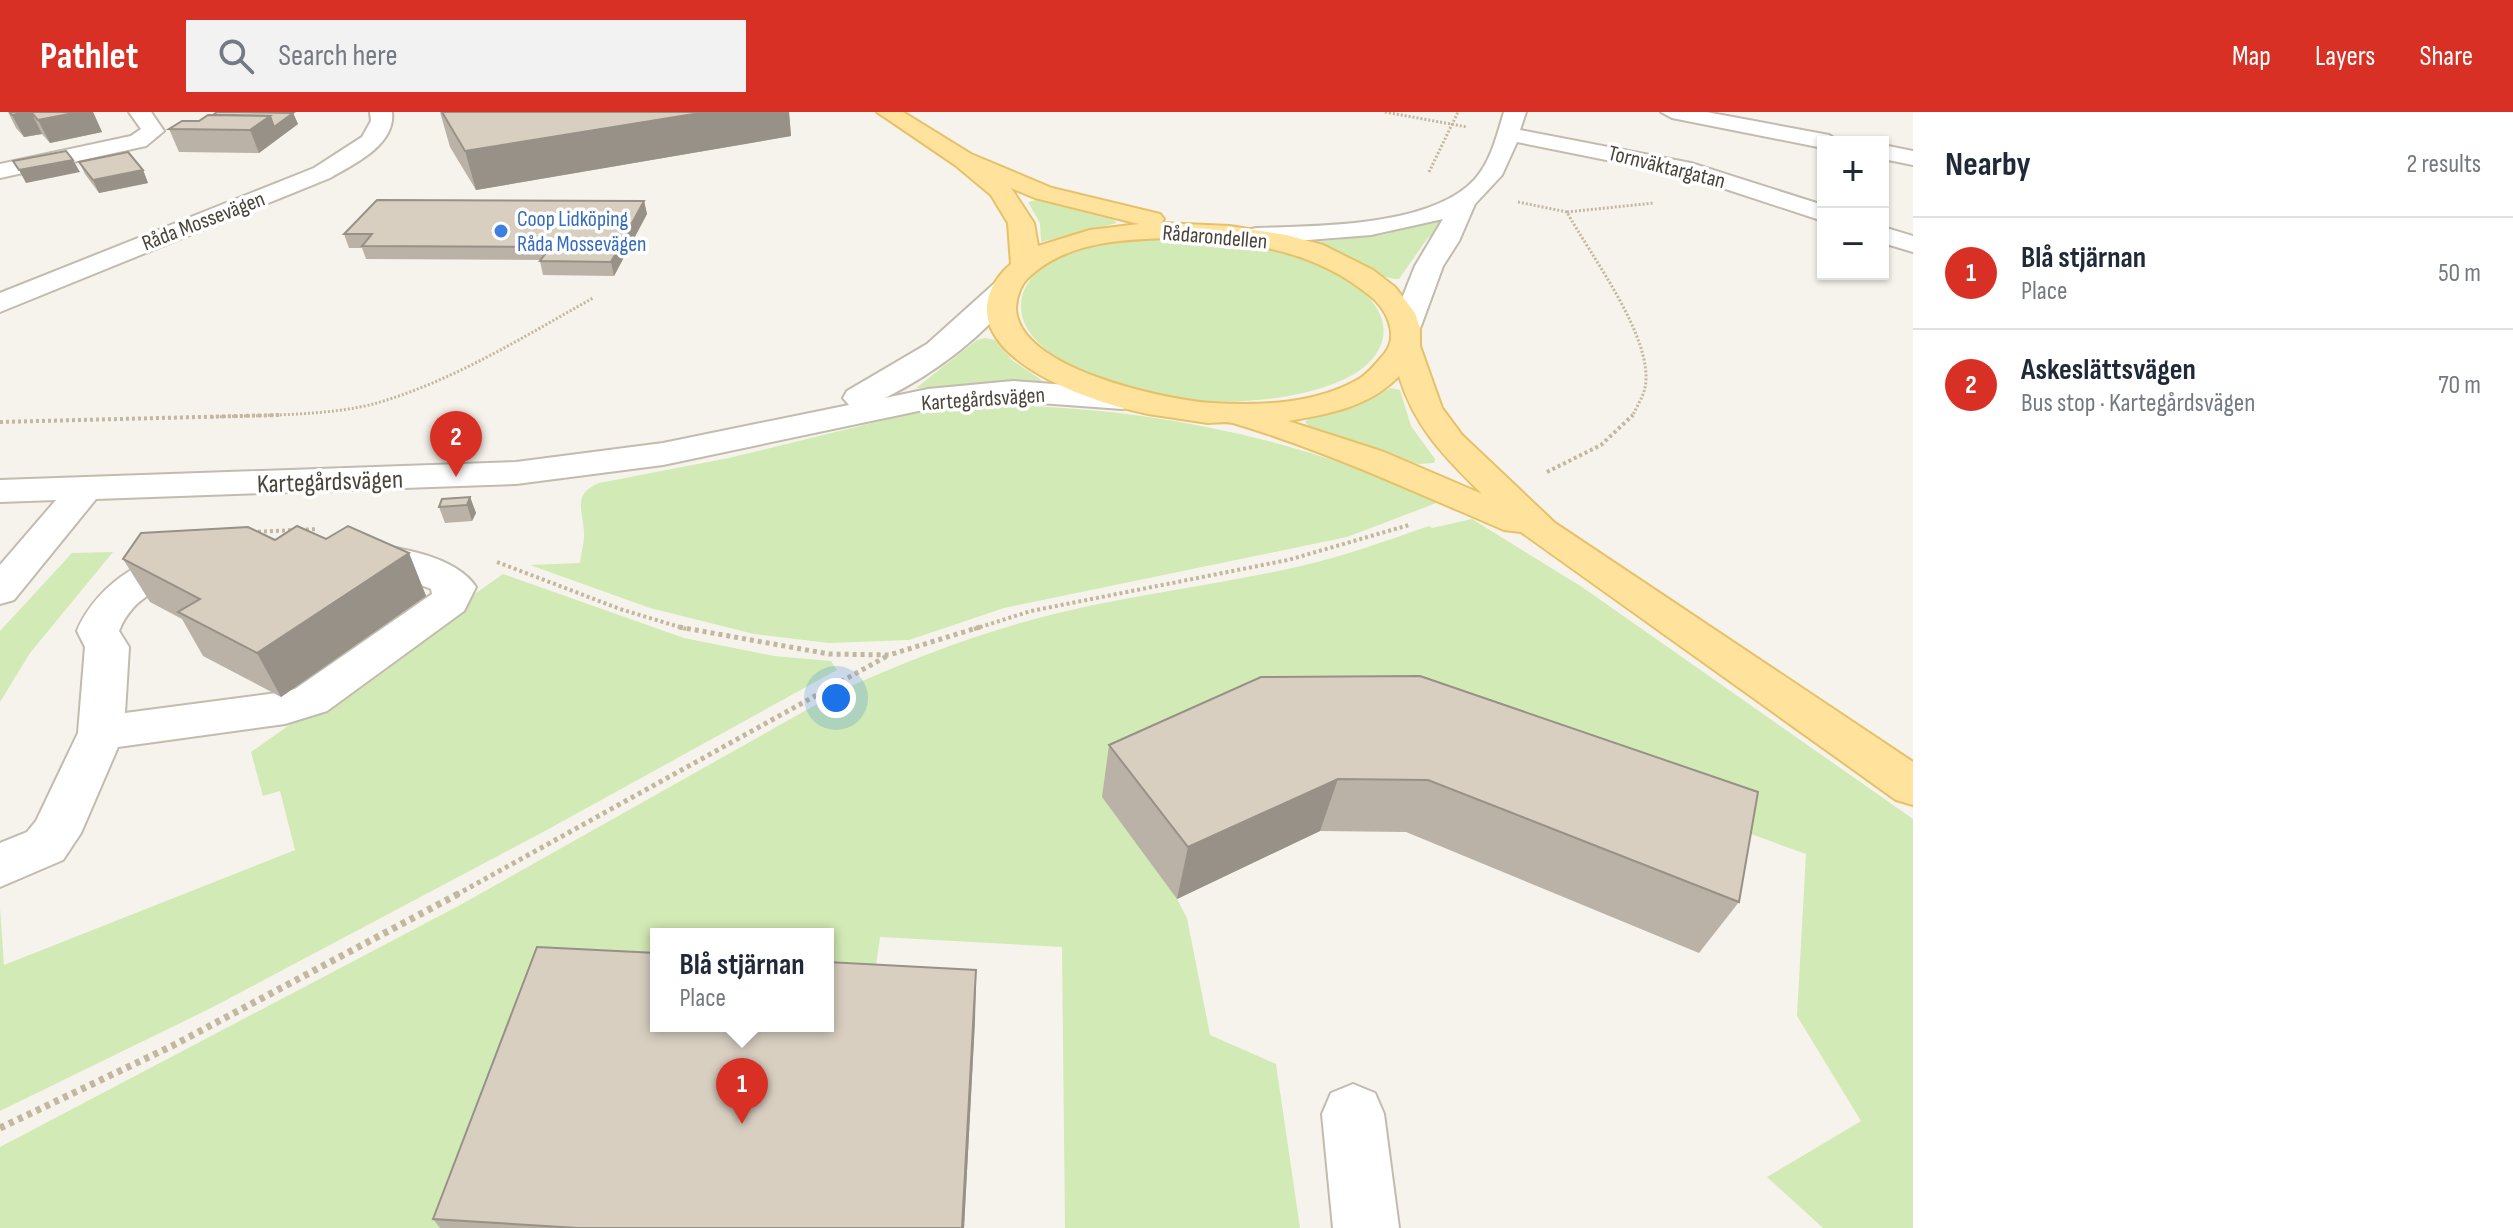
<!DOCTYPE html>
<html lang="en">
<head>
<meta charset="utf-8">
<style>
	body { margin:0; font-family:"Sofia Sans Condensed",sans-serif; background:#f2f2f3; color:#1f2937 }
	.controls { position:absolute; right:24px; top:24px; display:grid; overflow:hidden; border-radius:0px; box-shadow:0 2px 6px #0004 }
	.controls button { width:72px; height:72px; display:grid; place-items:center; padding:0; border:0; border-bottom:2px solid #e0e1e3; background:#fff; color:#1f2937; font:40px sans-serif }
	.you { position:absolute; left:836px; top:586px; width:28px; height:28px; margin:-20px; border:6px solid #fff; border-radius:50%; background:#1a73e8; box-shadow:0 0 0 12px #1a73e833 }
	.badge { display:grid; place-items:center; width:52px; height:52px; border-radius:50%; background:#d93025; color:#fff; font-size:26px; font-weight:700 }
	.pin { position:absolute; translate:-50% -66px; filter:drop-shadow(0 2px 4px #0008) }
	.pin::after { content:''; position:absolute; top:42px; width:28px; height:24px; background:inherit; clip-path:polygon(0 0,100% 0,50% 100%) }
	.popup { position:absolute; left:650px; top:816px; width:184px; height:104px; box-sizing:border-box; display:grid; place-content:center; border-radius:0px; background:#fff; filter:drop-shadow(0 2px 6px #0005); font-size:26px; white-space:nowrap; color:#747a83 }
	.popup b { font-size:30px; color:#1f2937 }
	.popup::after { content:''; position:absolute; left:50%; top:100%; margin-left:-16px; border:16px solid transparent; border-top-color:#fff }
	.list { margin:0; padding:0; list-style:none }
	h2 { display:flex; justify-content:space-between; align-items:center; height:104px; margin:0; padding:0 32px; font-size:34px }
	h2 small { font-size:26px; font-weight:400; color:#747a83 }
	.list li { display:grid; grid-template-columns:52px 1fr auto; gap:24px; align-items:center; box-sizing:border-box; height:112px; padding:0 32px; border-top:2px solid #e0e1e3 }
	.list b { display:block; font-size:30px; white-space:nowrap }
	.list p { margin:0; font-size:26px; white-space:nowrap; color:#747a83 }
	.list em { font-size:26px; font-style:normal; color:#747a83 }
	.icon { flex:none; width:44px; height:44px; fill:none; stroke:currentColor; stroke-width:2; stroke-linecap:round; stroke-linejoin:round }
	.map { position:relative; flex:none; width:1913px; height:1116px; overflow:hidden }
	header { display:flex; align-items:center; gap:48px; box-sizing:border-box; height:112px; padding:0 40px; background:#d93025; color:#fff }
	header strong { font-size:38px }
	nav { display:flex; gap:44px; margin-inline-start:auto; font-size:28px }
	.search { width:560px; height:72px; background:#f2f2f3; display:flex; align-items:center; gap:20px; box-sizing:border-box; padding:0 28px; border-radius:0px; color:#747a83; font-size:30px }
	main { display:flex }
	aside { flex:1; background:#fff }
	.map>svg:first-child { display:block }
	.green { fill:#d2eab5 }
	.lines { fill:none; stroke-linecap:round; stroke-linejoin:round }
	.minor-casing { stroke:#c2bbae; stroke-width:4 }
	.major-casing { stroke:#e6c16a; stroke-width:4 }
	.path-far3 { stroke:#c4b79f; stroke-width:3; stroke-dasharray:2 2; stroke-linecap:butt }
	.path-far2 { stroke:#c4b79f; stroke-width:4; stroke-dasharray:3 3; stroke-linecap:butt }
	.path-far1 { stroke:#c4b79f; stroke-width:5; stroke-dasharray:4 4; stroke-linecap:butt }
	.path { stroke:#c4b79f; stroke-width:7; stroke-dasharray:5 5; stroke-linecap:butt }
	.minor { fill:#fff; fill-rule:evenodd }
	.major { fill:#ffe39c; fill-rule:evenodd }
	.wall { fill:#bab2a6 }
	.shaded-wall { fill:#979187 }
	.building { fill:#d8cfc1; stroke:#979187; stroke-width:2 }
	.shop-dot { fill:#3f7fe0; stroke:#fff; stroke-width:3 }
	.labels { text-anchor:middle; stroke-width:7; stroke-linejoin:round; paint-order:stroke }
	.far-street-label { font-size:22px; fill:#4b4439; stroke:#fff }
	.far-shop-label { font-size:22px; fill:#366cbe; stroke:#fff; text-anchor:start }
	.street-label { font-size:26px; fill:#4b4439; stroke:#fff }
</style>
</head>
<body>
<header>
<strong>Pathlet</strong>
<div class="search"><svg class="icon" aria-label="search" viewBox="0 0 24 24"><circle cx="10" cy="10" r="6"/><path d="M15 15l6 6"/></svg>Search here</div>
<nav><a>Map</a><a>Layers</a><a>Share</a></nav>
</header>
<main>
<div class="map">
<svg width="1913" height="1116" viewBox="0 0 1913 1116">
	<rect width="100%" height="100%" fill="#f6f3ec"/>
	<g class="green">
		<path d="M 1036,88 L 1114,108 L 1117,111 L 1041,130 L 1040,111 L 1028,90 Z"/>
		<path d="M 1432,108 L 1445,111 L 1427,127 L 1399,167 C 1383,169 1331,138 1312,130 L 1383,123 Z"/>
		<path d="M 1156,124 C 1226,127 1320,129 1370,187 C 1383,202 1388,219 1379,237 C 1366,263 1329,275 1303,281 C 1225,299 1124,290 1057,245 C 1039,234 1020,215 1021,193 C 1024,139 1115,128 1156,124 Z"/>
		<path d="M 985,226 L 995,228 L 1012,248 L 1043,269 L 916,276 L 977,228 Z"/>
		<path d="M 1391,276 L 1400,278 L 1411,314 L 1435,347 L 1434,351 L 1418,352 L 1312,317 L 1305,310 L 1310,305 L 1355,293 Z"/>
		<path d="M 981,293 C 1139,293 1296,324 1439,390 L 1347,425 L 1004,496 L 909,528 L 829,531 L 754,522 L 650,496 L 530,453 L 580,451 C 581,441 585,429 584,419 C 582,396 573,382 599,371 L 729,346 L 905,303 Z"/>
		<path d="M 1472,407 L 1582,475 L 1913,707 L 1913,1116 L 1823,1116 L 1767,1065 L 1861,1009 L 1797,904 L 1806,742 L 1413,600 L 1177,787 L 1187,806 L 1210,923 L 1276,952 L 1300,1116 L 1065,1116 L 1062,835 L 880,825 L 869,902 L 828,900 L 828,822 L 656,822 L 656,891 L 478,1116 L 0,1116 L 0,1035 L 462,792 L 842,578 C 915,545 989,517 1067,499 C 1144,481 1223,472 1301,454 C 1344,444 1386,429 1429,414 L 1432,416 Z"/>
		<path d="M 113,440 L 30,541 L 0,590 L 0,519 L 72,441 Z"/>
		<path d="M 503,462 L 684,526 L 774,544 L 831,549 L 837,558 L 545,719 L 211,896 L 0,999 L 0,796 L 4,853 L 295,738 L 280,679 L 263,684 L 251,640 Z"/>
	</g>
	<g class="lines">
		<defs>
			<g id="minor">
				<path d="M 129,0 L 151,0 L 164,19 L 146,34 L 0,66 L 0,52 L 131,24 L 141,17 Z"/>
				<path d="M 370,0 L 392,0 C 396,33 354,52 330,66 L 0,200 L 0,181 L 314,56 L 362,25 L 371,9 Z"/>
				<path d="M 1504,0 L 1526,0 L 1520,18 L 1691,51 L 1823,93 L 1823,109 L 1686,64 L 1517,30 L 1502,63 L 1475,92 L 1459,129 L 1443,154 L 1421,214 L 1417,220 L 1395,220 L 1391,214 L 1415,154 L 1443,107 L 1371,123 L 1256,132 L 1247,130 L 1243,124 L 1247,118 L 1256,116 C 1316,114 1432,115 1475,67 C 1491,49 1497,23 1504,0 Z"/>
				<path d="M 1661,0 L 1706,0 L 1829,23 L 1840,30 L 1823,30 L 1823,36 L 1672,6 Z"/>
				<path d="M 1883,33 L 1913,39 L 1913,53 L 1883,47 Z"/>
				<path d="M 1883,115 L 1913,124 L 1913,140 L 1883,131 Z"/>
				<path d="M 1006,167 L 1016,170 L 1020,176 C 989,221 934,262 885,286 L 928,277 L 1013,269 L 1122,277 L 1134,280 L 1139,287 L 1134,294 L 1122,297 L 1013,289 L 928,297 L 663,353 L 516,372 L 96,387 L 14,488 L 0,492 L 0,453 L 56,388 L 0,390 L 0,368 L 516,350 L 663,331 L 849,293 L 843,286 L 847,279 L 927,232 L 996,170 Z"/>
				<path d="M 359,432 C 394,434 455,443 476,475 L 464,499 L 327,599 L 285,612 L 118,635 L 81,721 L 63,748 L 0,775 L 0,731 L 27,720 L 36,709 L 78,621 L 85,535 L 77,519 C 96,472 157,430 209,443 L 215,452 L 209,461 C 172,470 134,480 119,519 L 129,535 L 125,601 L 284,580 L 295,577 L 432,482 L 431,477 L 389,460 L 345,452 L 339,444 L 345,436 Z"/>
				<path d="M 1353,972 L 1375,981 L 1384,1002 L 1399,1116 L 1333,1116 L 1322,1002 L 1331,981 Z"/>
			</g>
			<path id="major" d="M 877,0 L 903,0 L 971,42 L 1052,76 L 1160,102 L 1164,107 L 1161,111 L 1230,114 L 1286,123 L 1323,133 L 1373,158 L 1395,175 L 1415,201 L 1420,217 L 1420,234 L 1442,296 L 1462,323 L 1555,411 L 1913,650 L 1913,693 L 1896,688 L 1521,420 L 1504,418 C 1415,380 1324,338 1233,311 C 1225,309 1216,311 1208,311 C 1188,308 1168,305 1148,302 C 1101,292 1006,262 989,211 C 982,189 994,166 1011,152 L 1008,111 L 991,83 L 955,53 ZM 1011,76 L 1035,86 L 1139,112 L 1090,118 L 1038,134 L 1034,111 ZM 1175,126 C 1245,129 1313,137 1369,183 C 1385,195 1400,222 1385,241 C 1378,249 1369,261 1359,267 C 1316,292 1261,294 1211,291 C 1165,288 1015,256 1016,195 C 1017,185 1020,174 1027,167 C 1065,129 1124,127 1175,126 ZM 1399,264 C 1415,316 1444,344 1482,382 L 1384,340 L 1288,309 C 1328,302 1370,295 1399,264 Z"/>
		</defs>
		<use href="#minor" class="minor-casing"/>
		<use href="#major" class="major-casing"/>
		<g class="path-far3">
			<path d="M 1385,0 L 1467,15"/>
			<path d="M 1429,60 L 1458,0"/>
			<path d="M 1518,90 L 1567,100 C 1590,143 1655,227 1645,276 C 1643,285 1636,296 1632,305"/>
			<path d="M 1567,100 L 1654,91"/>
			<path d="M 212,305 C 261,303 331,304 377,291 C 455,268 523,225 593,186"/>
		</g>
		<g class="path-far2">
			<path d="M 0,310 L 279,303"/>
			<path d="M 1547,360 L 1601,333 L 1633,303"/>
			<path d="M 252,420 L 318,417"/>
			<path d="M 497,450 L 620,497 L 686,517"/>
			<path d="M 974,517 L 1031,499 L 1288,448 L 1409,413"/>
		</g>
		<g class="path-far1">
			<path d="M 679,515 L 829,542 L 889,543 L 980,515"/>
			<path d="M 456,783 L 889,543"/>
		</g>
		<path class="path" d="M 0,1016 L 172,934 L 460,781"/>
		<use href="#minor" class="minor"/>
		<use href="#major" class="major"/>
	</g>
	<g class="wall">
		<path d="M 8,0 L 93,0 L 102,20 L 50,31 L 42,22 L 24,25 L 16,16 Z"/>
		<path d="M 440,0 L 789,0 L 791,24 L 476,78 L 450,35 Z"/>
		<path d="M 293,1 L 298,12 L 259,41 L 179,40 L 169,17 L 199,9 L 213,3 Z"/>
		<path d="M 79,50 L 143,58 L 148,71 L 99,81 L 85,62 Z"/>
		<path d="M 644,89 L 647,102 L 614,164 L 543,163 L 540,149 L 541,148 L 366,147 L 362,136 L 349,136 L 344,122 Z"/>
		<path d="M 470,385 L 476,401 L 472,409 L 445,411 L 439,395 Z"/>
		<path d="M 326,427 L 409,441 L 426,484 L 281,585 L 203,544 L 182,507 L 150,490 L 123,447 L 275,428 Z"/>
		<path d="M 1261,565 L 1739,790 L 1699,841 L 1406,720 L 1320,719 L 1177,787 L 1102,685 L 1109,633 Z"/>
		<path d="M 976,858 L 975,908 L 964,1116 L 440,1116 L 433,1107 Z"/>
	</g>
	<g class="shaded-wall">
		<path d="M 27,0 L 31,0 L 42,22 L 24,25 L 12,3 Z"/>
		<path d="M 79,0 L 93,0 L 102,20 L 50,31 L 38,8 Z"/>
		<path d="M 706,0 L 789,0 L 791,24 L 476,78 L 465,39 Z"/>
		<path d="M 293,1 L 298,12 L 259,41 L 250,18 L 270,4 Z"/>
		<path d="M 73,48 L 80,60 L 26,71 L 19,58 Z"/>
		<path d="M 143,58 L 148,71 L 99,81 L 93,68 Z"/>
		<path d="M 644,89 L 647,102 L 614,164 L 611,150 Z"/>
		<path d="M 470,385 L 476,401 L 472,409 L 467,393 Z"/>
		<path d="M 409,441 L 426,484 L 281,585 L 257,541 Z"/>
		<path d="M 1338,667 L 1320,719 L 1177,787 L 1188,735 Z"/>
		<path d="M 976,858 L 975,908 L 964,1116 L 962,1116 Z"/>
	</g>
	<g class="building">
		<path d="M 10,0 L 27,0 L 12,3 Z"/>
		<path d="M 31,0 L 79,0 L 38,8 Z"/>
		<path d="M 217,0 L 244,0 L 293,1 L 274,15 L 270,4 L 213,3 Z"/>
		<path d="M 442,0 L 706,0 L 465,39 Z"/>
		<path d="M 208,3 L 270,4 L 250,18 L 169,17 L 182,9 L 199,9 Z"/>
		<path d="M 66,39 L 73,48 L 19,58 L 13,49 Z"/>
		<path d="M 128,40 L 143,58 L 93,68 L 79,50 Z"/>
		<path d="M 377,88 L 644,89 L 611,150 L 540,149 L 550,135 L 362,134 L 372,122 L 344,122 Z"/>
		<path d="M 470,385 L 467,393 L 439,395 L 442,387 Z"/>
		<path d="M 297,414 L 326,427 L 348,414 L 409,441 L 257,541 L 178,500 L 200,487 L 123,447 L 141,421 L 248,415 L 275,428 Z"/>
		<path d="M 1420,564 L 1758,680 L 1739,790 L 1428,668 L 1338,667 L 1188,735 L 1109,633 L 1261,565 Z"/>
		<path d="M 537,835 L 656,841 L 656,914 L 828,914 L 828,850 L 976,858 L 962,1116 L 578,1116 L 433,1107 Z"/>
	</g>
	<circle class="shop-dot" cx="501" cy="119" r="8"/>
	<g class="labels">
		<g class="far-street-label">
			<text transform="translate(1667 54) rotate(14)" y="8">Tornväktargatan</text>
			<text transform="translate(203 108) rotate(-21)" y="8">Råda Mossevägen</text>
			<text transform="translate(1215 124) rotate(5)" y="8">Rådarondellen</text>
			<text transform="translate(983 286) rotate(-4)" y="8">Kartegårdsvägen</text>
		</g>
		<g class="far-shop-label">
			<text x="517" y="114">Coop Lidköping<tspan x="517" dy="25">Råda Mossevägen</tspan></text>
		</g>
		<g class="street-label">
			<text transform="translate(330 369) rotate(-2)" y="9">Kartegårdsvägen</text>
		</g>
	</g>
</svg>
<div class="controls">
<button>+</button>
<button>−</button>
</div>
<div class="you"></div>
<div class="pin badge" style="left:742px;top:1012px">1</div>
<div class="popup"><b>Blå stjärnan</b>Place</div>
<div class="pin badge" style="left:456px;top:365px">2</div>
</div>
<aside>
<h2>Nearby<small>2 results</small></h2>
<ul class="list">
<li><span class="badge">1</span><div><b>Blå stjärnan</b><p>Place</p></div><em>50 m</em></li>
<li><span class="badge">2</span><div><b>Askeslättsvägen</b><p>Bus stop · Kartegårdsvägen</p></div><em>70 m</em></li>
</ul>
</aside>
</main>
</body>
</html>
